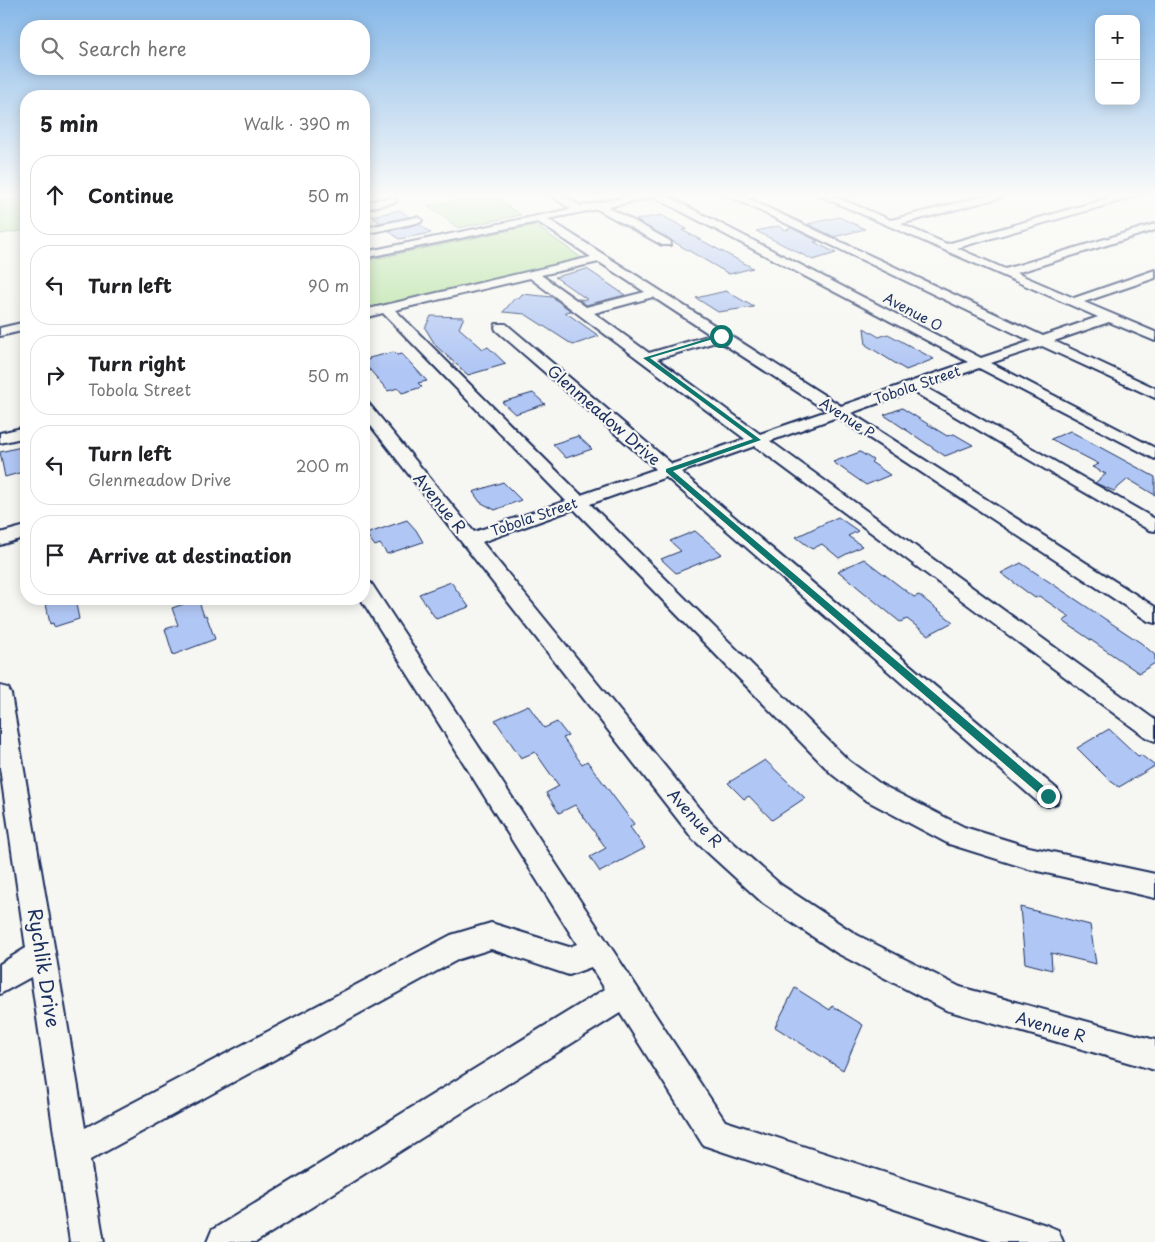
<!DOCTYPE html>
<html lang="en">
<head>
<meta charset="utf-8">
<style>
	body { margin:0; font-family:"Playpen Sans",sans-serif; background:#f6f6f6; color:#202124 }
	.controls { position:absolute; right:15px; top:15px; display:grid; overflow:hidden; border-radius:10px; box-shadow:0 2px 12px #0003 }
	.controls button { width:45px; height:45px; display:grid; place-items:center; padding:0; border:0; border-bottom:1px solid #e0e0e0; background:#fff; color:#202124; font:25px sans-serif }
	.stop { position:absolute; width:15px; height:15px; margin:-11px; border:4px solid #0f766e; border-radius:50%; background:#fff }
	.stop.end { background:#0f766e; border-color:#fff; box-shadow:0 1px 5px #0008 }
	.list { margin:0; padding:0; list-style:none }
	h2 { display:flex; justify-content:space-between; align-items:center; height:65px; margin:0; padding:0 20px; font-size:21px }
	h2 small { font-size:16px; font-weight:400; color:#757577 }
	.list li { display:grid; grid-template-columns:32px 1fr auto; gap:15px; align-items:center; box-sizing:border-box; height:80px; margin:0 10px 10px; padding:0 10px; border:1px solid #e0e0e0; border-radius:20px }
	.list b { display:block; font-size:19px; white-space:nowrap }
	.list p { margin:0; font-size:16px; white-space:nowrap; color:#757577 }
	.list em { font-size:16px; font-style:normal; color:#757577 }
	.icon { flex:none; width:28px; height:28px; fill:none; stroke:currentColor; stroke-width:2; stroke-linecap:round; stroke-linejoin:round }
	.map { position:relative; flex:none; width:1155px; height:1242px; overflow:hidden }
	.search { position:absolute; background:#fff; box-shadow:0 2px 12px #0003; left:20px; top:20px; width:350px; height:55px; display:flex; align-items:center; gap:12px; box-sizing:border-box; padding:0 18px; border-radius:20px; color:#757577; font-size:19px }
	.panel { position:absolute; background:#fff; box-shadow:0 2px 12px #0003; left:20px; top:90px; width:350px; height:515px; border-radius:20px }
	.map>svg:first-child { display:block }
	.green { fill:#b4e19f; stroke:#68887e }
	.building { fill:#b0c6f4; stroke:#1b2f5e }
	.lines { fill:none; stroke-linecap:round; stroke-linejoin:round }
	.minor-casing { stroke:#1b2f5e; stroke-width:4 }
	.minor { fill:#f6f6f2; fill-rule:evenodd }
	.route { fill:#0f766e }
	.labels { text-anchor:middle; stroke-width:4.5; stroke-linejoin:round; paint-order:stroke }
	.far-street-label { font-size:14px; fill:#1b2f5e; stroke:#f6f6f2 }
	.street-label { font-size:16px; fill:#1b2f5e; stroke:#f6f6f2 }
	.near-street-label { font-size:19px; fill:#1b2f5e; stroke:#f6f6f2 }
</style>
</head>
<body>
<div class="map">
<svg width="1155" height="1242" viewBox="0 0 1155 1242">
	<rect width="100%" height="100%" fill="#f6f6f2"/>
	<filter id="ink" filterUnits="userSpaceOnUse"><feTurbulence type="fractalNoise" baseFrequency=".02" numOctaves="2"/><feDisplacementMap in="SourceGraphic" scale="10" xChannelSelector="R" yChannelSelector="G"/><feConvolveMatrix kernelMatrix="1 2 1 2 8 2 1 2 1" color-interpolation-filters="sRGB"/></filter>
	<g filter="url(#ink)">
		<g class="green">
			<path d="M 0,195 L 26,195 L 26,230 L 0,234 Z"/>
			<path d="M 484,195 L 491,195 L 521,215 L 458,228 L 428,206 Z"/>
			<path d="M 535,225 L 583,259 L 364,311 L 364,261 Z"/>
		</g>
		<g class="building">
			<path d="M 400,210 L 409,217 L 380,223 L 372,216 Z"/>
			<path d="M 661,215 L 687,229 L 682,230 L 753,268 L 729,274 L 636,220 Z"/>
			<path d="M 839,217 L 865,229 L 834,237 L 808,224 Z"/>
			<path d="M 419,224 L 431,233 L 399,239 L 389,231 Z"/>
			<path d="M 778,226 L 786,230 L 792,228 L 818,241 L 814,242 L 836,253 L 813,260 L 756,231 Z"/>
			<path d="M 587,269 L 625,295 L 586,305 L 579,299 L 588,300 L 555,277 Z"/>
			<path d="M 726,291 L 754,307 L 718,312 L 696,298 Z"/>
			<path d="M 522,294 L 552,297 L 571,311 L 565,312 L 599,336 L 573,345 L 525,314 L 503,312 L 515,298 L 519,298 Z"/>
			<path d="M 431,316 L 464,317 L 459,328 L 483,349 L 488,347 L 506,364 L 468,375 L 436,346 L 425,328 Z"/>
			<path d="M 864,328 L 879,337 L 888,334 L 934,359 L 906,370 L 866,345 Z"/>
			<path d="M 394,352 L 397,355 L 402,354 L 427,381 L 418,383 L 422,387 L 402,393 L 398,388 L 388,391 L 364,363 L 364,361 L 370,359 L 369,358 Z"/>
			<path d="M 533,393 L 545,404 L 515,414 L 502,402 Z"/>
			<path d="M 902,408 L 947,436 L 954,434 L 973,445 L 945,456 L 884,415 Z"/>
			<path d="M 1070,431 L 1155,477 L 1155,495 L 1128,479 L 1114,491 L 1095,483 L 1106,474 L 1092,467 L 1099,464 L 1051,439 Z"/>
			<path d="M 578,436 L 592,449 L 566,458 L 553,444 Z"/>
			<path d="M 21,447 L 26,471 L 5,477 L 0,452 Z"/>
			<path d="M 860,452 L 873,460 L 871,462 L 890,475 L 866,485 L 833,462 Z"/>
			<path d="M 503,482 L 521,500 L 495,510 L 480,502 L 473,492 Z"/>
			<path d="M 838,517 L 858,531 L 848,536 L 862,546 L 839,558 L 822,544 L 812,549 L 796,537 Z"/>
			<path d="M 407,520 L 416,530 L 423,542 L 387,554 L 380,544 L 375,546 L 366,534 Z"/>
			<path d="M 695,531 L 722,554 L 676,573 L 661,559 L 681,551 L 670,541 Z"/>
			<path d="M 864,559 L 914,597 L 919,595 L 953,622 L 928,635 L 907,619 L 900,622 L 838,571 Z"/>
			<path d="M 1021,563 L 1141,643 L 1155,655 L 1155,663 L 1139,673 L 1063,621 L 1070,617 L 1039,596 L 1035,598 L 1001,573 Z"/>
			<path d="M 451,582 L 469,607 L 436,619 L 419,594 Z"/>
			<path d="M 60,599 L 75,599 L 79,619 L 54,627 L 53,623 L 50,624 L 46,604 Z"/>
			<path d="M 198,599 L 204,616 L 206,615 L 215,639 L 173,655 L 165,629 L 178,625 L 172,608 Z"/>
			<path d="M 528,705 L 544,728 L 557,722 L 568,736 L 563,738 L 582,764 L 587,761 L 634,824 L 630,827 L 645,848 L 600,872 L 590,857 L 606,848 L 575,805 L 559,813 L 546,793 L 559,786 L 535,752 L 521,758 L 495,720 Z"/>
			<path d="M 1109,729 L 1138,756 L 1141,755 L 1155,766 L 1119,787 L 1109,780 L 1077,748 Z"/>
			<path d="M 765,760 L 805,798 L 772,820 L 749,796 L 744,799 L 728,783 Z"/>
			<path d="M 1020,907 L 1090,925 L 1096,964 L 1051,953 L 1052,970 L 1025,963 Z"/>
			<path d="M 795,988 L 830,1010 L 832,1006 L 863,1025 L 843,1070 L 775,1027 Z"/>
		</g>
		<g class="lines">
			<defs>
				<g id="minor">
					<path d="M 550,195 L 562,195 L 581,206 L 636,195 L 665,195 L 981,358 L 1031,341 L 727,195 L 740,195 L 1043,336 L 1098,317 L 818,195 L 831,195 L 891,220 L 988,195 L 1004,195 L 1002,197 L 901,224 L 947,244 L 1120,195 L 1136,195 L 1134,197 L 957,248 L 1005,269 L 1155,224 L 1155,230 L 1016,273 L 1074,298 L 1155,270 L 1155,278 L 1084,302 L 1155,332 L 1155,341 L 1109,322 L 1054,341 L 1155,388 L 1155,398 L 1042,346 L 991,363 L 1155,448 L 1155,459 L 979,368 L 925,387 L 1155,519 L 1155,531 L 1149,530 L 912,391 L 851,413 L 1155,607 L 1155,623 L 1148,621 L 837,417 L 770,441 L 1155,720 L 1155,741 L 1147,738 L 755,446 L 681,472 L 1057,789 L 1060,796 L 1057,803 L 1048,806 L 1039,803 L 666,477 L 590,504 L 849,761 L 882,785 L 964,827 L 1029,847 L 1155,874 L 1155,898 L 1029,869 L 949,844 L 864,799 L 833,775 L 574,509 L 482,542 L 711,823 L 781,885 L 857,935 L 960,987 L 1155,1040 L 1155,1070 L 946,1010 L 837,953 L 763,903 L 693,839 L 364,417 L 364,403 L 369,404 L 474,532 L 566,501 L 383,313 L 364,318 L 364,310 L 591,257 L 538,222 L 364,258 L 364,252 L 571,209 ZM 654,197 L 968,362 L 841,406 L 548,219 L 597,209 L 662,245 L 670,245 L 671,243 L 670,241 L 608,207 ZM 599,262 L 645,292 L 586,307 L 541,275 ZM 530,278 L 745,439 L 672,464 L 506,324 L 496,324 L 495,327 L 496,330 L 656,469 L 581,495 L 395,310 ZM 653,297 L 711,335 L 649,353 L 594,313 ZM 719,341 L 827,411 L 760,434 L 657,359 Z"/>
					<path d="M 392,197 L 396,198 L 396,202 L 364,209 L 364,203 Z"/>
					<path d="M 417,217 L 422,220 L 421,222 L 364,234 L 364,228 Z"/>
					<path d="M 26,322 L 26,330 L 0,336 L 0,328 Z"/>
					<path d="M 26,427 L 26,437 L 0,443 L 0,433 Z"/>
					<path d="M 26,526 L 26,537 L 0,545 L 0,533 Z"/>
					<path d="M 364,582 L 371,583 L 725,1121 L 1046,1225 L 1058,1230 L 1063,1242 L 993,1242 L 703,1145 L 620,1013 L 256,1242 L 207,1242 L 212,1230 L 605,989 L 591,967 L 569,975 L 491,949 L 459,959 L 90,1160 L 104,1242 L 70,1242 L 31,977 L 0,994 L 0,964 L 26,948 L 0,768 L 0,686 L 8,688 L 11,694 L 85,1128 L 451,935 L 491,923 L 569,947 L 577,944 L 361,599 L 364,599 Z"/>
				</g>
			</defs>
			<use href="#minor" class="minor-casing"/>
			<use href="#minor" class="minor"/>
		</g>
	</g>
	<linearGradient id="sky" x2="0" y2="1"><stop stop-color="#85b7e8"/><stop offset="0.53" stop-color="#fbfbf9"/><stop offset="1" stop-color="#fbfbf9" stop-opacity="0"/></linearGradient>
	<rect width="1155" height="369" fill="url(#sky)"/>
	<path class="route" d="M 719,335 L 723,336 L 650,358 L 761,440 L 673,471 L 1052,793 L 1052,799 L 1045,799 L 666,472 L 666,469 L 753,439 L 643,358 Z"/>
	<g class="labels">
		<g class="far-street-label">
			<text transform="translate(913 312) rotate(28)" y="5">Avenue O</text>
			<text transform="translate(917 385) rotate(-19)" y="5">Tobola Street</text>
			<text transform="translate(847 418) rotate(33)" y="5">Avenue P</text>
			<text transform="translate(534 517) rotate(-19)" y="5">Tobola Street</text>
		</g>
		<g class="street-label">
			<text transform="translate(604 415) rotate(41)" y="6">Glenmeadow Drive</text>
			<text transform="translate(440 503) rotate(51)" y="6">Avenue R</text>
			<text transform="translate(695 818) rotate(48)" y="6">Avenue R</text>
			<text transform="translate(1051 1027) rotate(16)" y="6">Avenue R</text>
		</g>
		<g class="near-street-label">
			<text transform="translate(44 968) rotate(81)" y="7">Rychlik Drive</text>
		</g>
	</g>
</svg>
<div class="controls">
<button>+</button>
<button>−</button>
</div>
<div class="stop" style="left:721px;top:336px"></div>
<div class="stop end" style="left:1048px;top:796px"></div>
<div class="search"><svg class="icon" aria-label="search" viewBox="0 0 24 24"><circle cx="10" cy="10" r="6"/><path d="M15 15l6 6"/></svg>Search here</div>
<section class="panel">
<h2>5 min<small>Walk · 390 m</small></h2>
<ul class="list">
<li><svg class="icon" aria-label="ahead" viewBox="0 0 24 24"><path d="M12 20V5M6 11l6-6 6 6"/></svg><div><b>Continue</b></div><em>50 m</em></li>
<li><svg class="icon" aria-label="left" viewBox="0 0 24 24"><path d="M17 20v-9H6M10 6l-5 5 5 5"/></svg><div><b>Turn left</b></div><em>90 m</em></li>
<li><svg class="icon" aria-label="right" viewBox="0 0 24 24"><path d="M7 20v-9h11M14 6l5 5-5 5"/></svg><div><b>Turn right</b><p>Tobola Street</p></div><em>50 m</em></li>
<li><svg class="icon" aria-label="left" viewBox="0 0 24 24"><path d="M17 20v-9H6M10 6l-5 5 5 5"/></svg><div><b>Turn left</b><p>Glenmeadow Drive</p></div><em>200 m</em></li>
<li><svg class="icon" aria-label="arrive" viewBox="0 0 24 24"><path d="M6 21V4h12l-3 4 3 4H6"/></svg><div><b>Arrive at destination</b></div></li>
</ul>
</section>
</div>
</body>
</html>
